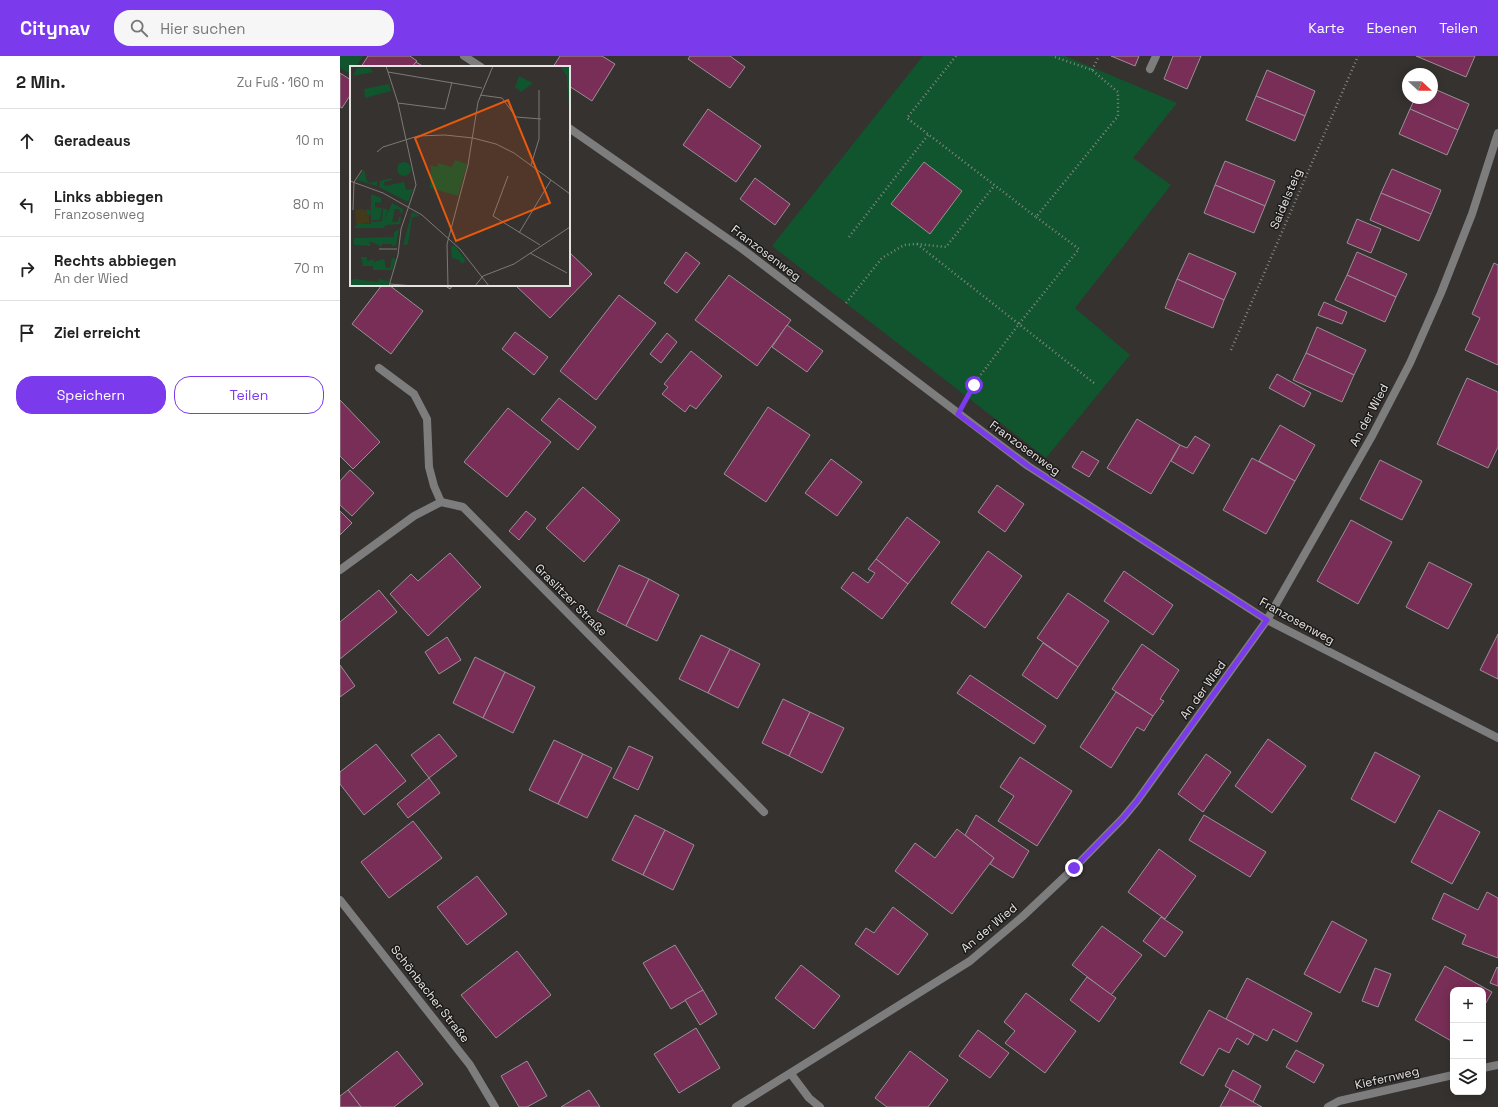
<!DOCTYPE html>
<html lang="de">
<head>
<meta charset="utf-8">
<style>
	body { margin:0; font-family:"Space Grotesk",sans-serif; background:#f6f6f6; color:#222 }
	.controls { position:absolute; right:12px; bottom:12px; display:grid; overflow:hidden; border-radius:8px; box-shadow:0 2px 10px #0003 }
	.controls button { width:36px; height:36px; display:grid; place-items:center; padding:0; border:0; border-bottom:1px solid #e0e0e0; background:#fff; color:#222; font:20px sans-serif }
	.compass { position:absolute; left:1062px; top:12px; width:36px; height:36px; border-radius:50%; background:#fff; box-shadow:0 2px 10px #0003; rotate:112deg }
	.stop { position:absolute; width:12px; height:12px; margin:-9px; border:3px solid #7c3aed; border-radius:50%; background:#fff }
	.stop.end { background:#7c3aed; border-color:#fff; box-shadow:0 1px 4px #0008 }
	.list { margin:0; padding:0; list-style:none }
	h2 { display:flex; justify-content:space-between; align-items:center; height:52px; margin:0; padding:0 16px; font-size:17px }
	h2 small { font-size:13px; font-weight:400; color:#767676 }
	.list li { display:grid; grid-template-columns:26px 1fr auto; gap:12px; align-items:center; box-sizing:border-box; height:64px; padding:0 16px; border-top:1px solid #e0e0e0 }
	.list b { display:block; font-size:15px; white-space:nowrap }
	.list p { margin:0; font-size:13px; white-space:nowrap; color:#767676 }
	.list em { font-size:13px; font-style:normal; color:#767676 }
	.actions { display:flex; gap:8px; padding:12px 16px }
	.actions a { flex:1; padding:9px 0; border:1px solid #7c3aed; border-radius:16px; text-align:center; font-size:14px; color:#7c3aed }
	.actions .main { background:#7c3aed; color:#fff }
	.icon { flex:none; width:22px; height:22px; fill:none; stroke:currentColor; stroke-width:2; stroke-linecap:round; stroke-linejoin:round }
	.map { position:relative; flex:none; width:1158px; height:1051px; overflow:hidden }
	header { display:flex; align-items:center; gap:24px; box-sizing:border-box; height:56px; padding:0 20px; background:#7c3aed; color:#fff }
	header strong { font-size:19px }
	nav { display:flex; gap:22px; margin-inline-start:auto; font-size:14px }
	.search { width:280px; height:36px; background:#f6f6f6; display:flex; align-items:center; gap:10px; box-sizing:border-box; padding:0 14px; border-radius:16px; color:#767676; font-size:15px }
	main { display:flex }
	aside { flex:1; background:#fff }
	.map>svg:first-child { display:block }
	.green { fill:#10552d }
	.building { fill:#782e56; stroke:#979194 }
	.lines { fill:none; stroke-linecap:round; stroke-linejoin:round }
	.path { stroke:#888583; stroke-width:2.5; stroke-dasharray:1 3; stroke-linecap:butt }
	.lane { stroke:#7e7d7e; stroke-width:8 }
	.street { stroke:#7e7d7e; stroke-width:8 }
	.route { stroke:#7c3aed; stroke-width:5 }
	.labels { text-anchor:middle; stroke-width:3; stroke-linejoin:round; paint-order:stroke }
	.street-label { font-size:12px; fill:#e6e4e2; stroke:#1c1a19 }
	.inset-road { fill:none; stroke:#7c7977; stroke-width:1 }
	.view { fill:#e8590c; fill-opacity:0.15; stroke:#e8590c; stroke-width:2 }
	.inset-edge { fill:none; stroke:#e6e4e2; stroke-width:2 }
</style>
</head>
<body>
<header>
<strong>Citynav</strong>
<div class="search"><svg class="icon" aria-label="search" viewBox="0 0 24 24"><circle cx="10" cy="10" r="6"/><path d="M15 15l6 6"/></svg>Hier suchen</div>
<nav><a>Karte</a><a>Ebenen</a><a>Teilen</a></nav>
</header>
<main>
<aside>
<h2>2 Min.<small>Zu Fuß · 160 m</small></h2>
<ul class="list">
<li><svg class="icon" aria-label="ahead" viewBox="0 0 24 24"><path d="M12 20V5M6 11l6-6 6 6"/></svg><div><b>Geradeaus</b></div><em>10 m</em></li>
<li><svg class="icon" aria-label="left" viewBox="0 0 24 24"><path d="M17 20v-9H6M10 6l-5 5 5 5"/></svg><div><b>Links abbiegen</b><p>Franzosenweg</p></div><em>80 m</em></li>
<li><svg class="icon" aria-label="right" viewBox="0 0 24 24"><path d="M7 20v-9h11M14 6l5 5-5 5"/></svg><div><b>Rechts abbiegen</b><p>An der Wied</p></div><em>70 m</em></li>
<li><svg class="icon" aria-label="arrive" viewBox="0 0 24 24"><path d="M6 21V4h12l-3 4 3 4H6"/></svg><div><b>Ziel erreicht</b></div></li>
</ul>
<div class="actions"><a class="main">Speichern</a><a>Teilen</a></div>
</aside>
<div class="map">
<svg width="1158" height="1051" viewBox="0 0 1158 1051">
	<rect width="100%" height="100%" fill="#363230"/>
	<g class="green">
		<path d="M 0,0 L 23,0 L 16,11 L 11,11 L 11,18 L 0,12 Z"/>
		<path d="M 583,0 L 725,0 L 837,47 L 793,102 L 831,129 L 735,252 L 790,299 L 706,402 L 432,190 Z"/>
	</g>
	<g class="building">
		<path d="M 28,0 L 70,0 L 77,5 L 72,11 L 21,11 Z"/>
		<path d="M 220,0 L 262,0 L 275,8 L 252,45 L 229,30 L 229,11 L 213,11 Z"/>
		<path d="M 350,0 L 390,0 L 405,11 L 390,32 L 348,3 Z"/>
		<path d="M 771,0 L 799,0 L 795,10 Z"/>
		<path d="M 833,0 L 861,0 L 847,33 L 824,23 Z"/>
		<path d="M 1076,0 L 1135,0 L 1126,21 Z"/>
		<path d="M 76,6 L 84,11 L 72,11 Z"/>
		<path d="M 927,14 L 975,35 L 965,60 L 916,40 Z"/>
		<path d="M 0,17 L 11,24 L 11,38 L 2,52 L 0,51 Z"/>
		<path d="M 1092,32 L 1129,48 L 1118,74 L 1070,53 L 1075,42 L 1092,42 Z"/>
		<path d="M 916,40 L 965,60 L 955,85 L 906,64 Z"/>
		<path d="M 368,53 L 421,90 L 396,126 L 343,89 Z"/>
		<path d="M 1070,53 L 1118,74 L 1107,99 L 1059,78 Z"/>
		<path d="M 885,105 L 935,125 L 925,150 L 875,129 Z"/>
		<path d="M 584,106 L 622,135 L 590,178 L 551,148 Z"/>
		<path d="M 1052,113 L 1101,134 L 1091,158 L 1041,137 Z"/>
		<path d="M 415,122 L 450,148 L 435,169 L 400,143 Z"/>
		<path d="M 875,129 L 925,150 L 914,177 L 864,157 Z"/>
		<path d="M 1041,137 L 1091,158 L 1079,185 L 1030,164 Z"/>
		<path d="M 1017,163 L 1041,173 L 1031,197 L 1007,187 Z"/>
		<path d="M 229,196 L 252,218 L 210,262 L 175,229 L 229,229 Z"/>
		<path d="M 346,196 L 360,207 L 337,237 L 324,227 Z"/>
		<path d="M 1017,196 L 1067,218 L 1056,241 L 1007,219 Z"/>
		<path d="M 849,197 L 896,217 L 884,244 L 837,223 Z"/>
		<path d="M 1154,207 L 1158,209 L 1158,309 L 1125,294 L 1140,262 L 1132,258 Z"/>
		<path d="M 389,219 L 451,264 L 417,310 L 355,264 Z"/>
		<path d="M 1007,219 L 1056,241 L 1045,266 L 995,244 Z"/>
		<path d="M 837,223 L 884,244 L 873,272 L 825,252 Z"/>
		<path d="M 42,229 L 49,229 L 83,255 L 51,298 L 12,268 Z"/>
		<path d="M 104,229 L 113,229 L 110,233 Z"/>
		<path d="M 279,239 L 316,267 L 256,344 L 220,315 Z"/>
		<path d="M 984,246 L 1007,256 L 1002,268 L 978,259 Z"/>
		<path d="M 447,269 L 483,295 L 467,316 L 432,291 Z"/>
		<path d="M 977,271 L 1026,294 L 1014,319 L 966,297 Z"/>
		<path d="M 175,276 L 208,301 L 194,319 L 162,293 Z"/>
		<path d="M 327,277 L 337,286 L 321,307 L 310,298 Z"/>
		<path d="M 351,295 L 382,320 L 356,353 L 350,349 L 345,356 L 322,338 L 328,331 L 324,328 Z"/>
		<path d="M 966,297 L 1014,319 L 1002,346 L 953,324 Z"/>
		<path d="M 937,318 L 971,337 L 964,351 L 929,332 Z"/>
		<path d="M 1127,322 L 1158,336 L 1158,391 L 1148,412 L 1097,388 Z"/>
		<path d="M 219,342 L 256,371 L 238,394 L 201,364 Z"/>
		<path d="M 0,344 L 40,386 L 13,413 L 0,400 Z"/>
		<path d="M 428,351 L 470,379 L 426,446 L 384,418 Z"/>
		<path d="M 168,352 L 211,386 L 167,441 L 124,406 Z"/>
		<path d="M 797,363 L 840,389 L 811,438 L 767,412 Z"/>
		<path d="M 940,369 L 975,389 L 955,425 L 919,405 Z"/>
		<path d="M 855,380 L 870,389 L 853,418 L 831,405 L 840,389 L 847,392 Z"/>
		<path d="M 742,395 L 759,405 L 749,421 L 732,411 Z"/>
		<path d="M 912,402 L 955,425 L 926,478 L 883,454 Z"/>
		<path d="M 491,403 L 522,426 L 497,460 L 465,437 Z"/>
		<path d="M 1040,404 L 1082,425 L 1062,464 L 1020,443 Z"/>
		<path d="M 10,414 L 34,437 L 12,460 L 0,449 L 0,425 Z"/>
		<path d="M 657,429 L 684,448 L 665,476 L 638,456 Z"/>
		<path d="M 243,431 L 280,464 L 244,506 L 206,472 Z"/>
		<path d="M 0,455 L 12,467 L 0,479 Z"/>
		<path d="M 186,455 L 196,463 L 179,484 L 169,475 Z"/>
		<path d="M 567,461 L 600,486 L 568,528 L 536,503 Z"/>
		<path d="M 1011,464 L 1052,486 L 1018,548 L 977,525 Z"/>
		<path d="M 648,495 L 682,520 L 645,572 L 611,547 Z"/>
		<path d="M 110,497 L 141,531 L 88,580 L 50,538 L 71,518 L 78,525 Z"/>
		<path d="M 536,503 L 568,528 L 542,563 L 501,532 L 513,516 L 528,527 L 535,517 L 528,513 Z"/>
		<path d="M 1089,506 L 1132,528 L 1108,573 L 1066,551 Z"/>
		<path d="M 279,509 L 309,523 L 286,570 L 257,555 Z"/>
		<path d="M 784,515 L 833,549 L 813,579 L 764,545 Z"/>
		<path d="M 309,523 L 339,539 L 317,585 L 286,570 Z"/>
		<path d="M 39,534 L 57,556 L 0,603 L 0,566 Z"/>
		<path d="M 728,537 L 769,565 L 738,611 L 697,582 Z"/>
		<path d="M 1158,578 L 1158,623 L 1140,614 Z"/>
		<path d="M 361,579 L 390,593 L 368,637 L 339,623 Z"/>
		<path d="M 107,581 L 121,604 L 99,618 L 85,596 Z"/>
		<path d="M 703,587 L 738,611 L 717,643 L 682,619 Z"/>
		<path d="M 802,588 L 839,614 L 820,643 L 824,645 L 813,660 L 772,633 Z"/>
		<path d="M 390,593 L 420,608 L 398,652 L 368,637 Z"/>
		<path d="M 135,601 L 165,616 L 143,662 L 113,647 Z"/>
		<path d="M 0,609 L 15,630 L 0,641 Z"/>
		<path d="M 165,616 L 195,631 L 173,677 L 143,662 Z"/>
		<path d="M 630,619 L 706,670 L 694,688 L 617,637 Z"/>
		<path d="M 776,636 L 813,660 L 804,675 L 797,671 L 771,712 L 740,691 Z"/>
		<path d="M 443,643 L 470,656 L 449,700 L 422,687 Z"/>
		<path d="M 470,656 L 504,672 L 482,717 L 449,700 Z"/>
		<path d="M 99,678 L 117,700 L 89,722 L 71,699 Z"/>
		<path d="M 928,683 L 966,710 L 932,757 L 895,730 Z"/>
		<path d="M 214,684 L 243,698 L 218,748 L 189,734 Z"/>
		<path d="M 36,688 L 66,725 L 24,759 L 0,728 L 0,716 Z"/>
		<path d="M 289,690 L 313,701 L 298,734 L 273,722 Z"/>
		<path d="M 1035,696 L 1080,720 L 1055,767 L 1011,743 Z"/>
		<path d="M 243,698 L 272,712 L 247,762 L 218,748 Z"/>
		<path d="M 866,698 L 891,716 L 863,756 L 838,738 Z"/>
		<path d="M 680,701 L 732,735 L 697,790 L 658,765 L 674,740 L 660,731 Z"/>
		<path d="M 89,722 L 100,737 L 68,762 L 57,748 Z"/>
		<path d="M 1099,754 L 1140,776 L 1112,828 L 1071,806 Z"/>
		<path d="M 295,759 L 325,774 L 303,819 L 272,804 Z"/>
		<path d="M 636,759 L 689,795 L 673,822 L 650,808 L 654,802 L 625,779 Z"/>
		<path d="M 864,759 L 926,796 L 910,821 L 849,784 Z"/>
		<path d="M 73,765 L 102,802 L 49,842 L 21,806 Z"/>
		<path d="M 617,773 L 654,802 L 612,858 L 555,815 L 575,787 L 595,802 Z"/>
		<path d="M 325,774 L 354,789 L 333,834 L 303,819 Z"/>
		<path d="M 819,793 L 856,820 L 825,863 L 788,836 Z"/>
		<path d="M 137,820 L 167,858 L 127,889 L 97,851 Z"/>
		<path d="M 1147,836 L 1158,842 L 1158,902 L 1122,888 L 1126,879 L 1092,863 L 1104,837 L 1138,854 Z"/>
		<path d="M 553,851 L 588,878 L 558,919 L 515,888 L 526,872 L 534,877 Z"/>
		<path d="M 821,861 L 843,876 L 825,901 L 803,885 Z"/>
		<path d="M 992,865 L 1027,884 L 1000,937 L 964,918 Z"/>
		<path d="M 762,870 L 802,899 L 771,939 L 732,909 Z"/>
		<path d="M 335,889 L 363,934 L 331,953 L 303,907 Z"/>
		<path d="M 177,895 L 211,939 L 156,982 L 121,939 Z"/>
		<path d="M 461,909 L 500,940 L 474,973 L 435,942 Z"/>
		<path d="M 1105,910 L 1152,936 L 1143,952 L 1143,934 L 1113,934 L 1113,986 L 1075,964 Z"/>
		<path d="M 1157,911 L 1158,912 L 1158,930 L 1150,927 Z"/>
		<path d="M 1035,912 L 1051,918 L 1038,951 L 1022,945 Z"/>
		<path d="M 747,921 L 776,942 L 759,966 L 730,944 Z"/>
		<path d="M 907,922 L 972,957 L 957,986 L 933,973 L 927,985 L 886,963 Z"/>
		<path d="M 363,934 L 377,958 L 360,969 L 345,944 Z"/>
		<path d="M 686,937 L 736,975 L 705,1017 L 665,987 L 675,975 L 664,966 Z"/>
		<path d="M 869,954 L 914,978 L 908,989 L 897,982 L 889,997 L 879,992 L 863,1020 L 840,1007 Z"/>
		<path d="M 356,972 L 380,1012 L 339,1037 L 314,998 Z"/>
		<path d="M 638,974 L 669,997 L 650,1022 L 619,1000 Z"/>
		<path d="M 956,994 L 984,1009 L 974,1027 L 946,1011 Z"/>
		<path d="M 57,995 L 83,1028 L 54,1051 L 21,1051 L 8,1034 Z"/>
		<path d="M 570,995 L 608,1024 L 588,1051 L 547,1051 L 535,1042 Z"/>
		<path d="M 187,1005 L 207,1040 L 187,1051 L 179,1051 L 161,1020 Z"/>
		<path d="M 893,1014 L 921,1030 L 913,1046 L 885,1030 Z"/>
		<path d="M 890,1033 L 913,1046 L 922,1051 L 880,1051 Z"/>
		<path d="M 8,1034 L 21,1051 L 0,1051 L 0,1040 Z"/>
		<path d="M 249,1034 L 260,1051 L 221,1051 Z"/>
	</g>
	<g class="lines">
		<g class="path">
			<path d="M 616,0 L 567,62 L 696,161 L 778,60 L 778,36 L 752,14 L 712,0"/>
			<path d="M 752,14 L 759,0"/>
			<path d="M 509,181 L 588,79"/>
			<path d="M 577,188 L 754,327"/>
			<path d="M 506,247 L 542,202 L 564,189 L 577,188 L 606,191 L 654,130"/>
			<path d="M 891,294 L 1018,0"/>
			<path d="M 628,339 L 633,329 L 679,268 L 739,193 L 696,161"/>
		</g>
		<g class="lane">
			<path d="M 810,13 L 816,0"/>
			<path d="M 39,312 L 74,338 L 87,363 L 89,411 L 94,430 L 101,446"/>
		</g>
		<g class="street">
			<path d="M 124,0 L 141,11"/>
			<path d="M 229,72 L 401,192 L 688,410 L 927,564 L 1158,682"/>
			<path d="M 0,514 L 74,460 L 101,446 L 123,451 L 424,756"/>
			<path d="M 0,844 L 130,1009 L 155,1051"/>
			<path d="M 1143,1012 L 1158,1009"/>
			<path d="M 451,1018 L 469,1042 L 480,1051"/>
			<path d="M 396,1051 L 630,905 L 682,861 L 734,812 L 782,763 L 797,745 L 927,564 L 1032,380 L 1070,307 L 1101,237 L 1132,158 L 1158,77"/>
			<path d="M 988,1051 L 999,1045 L 1113,1019"/>
		</g>
	</g>
	<g class="lines">
		<path class="route" d="M 634,329 L 618,358 L 688,410 L 927,564 L 797,745 L 782,763 L 734,812"/>
	</g>
	<g class="labels">
		<g class="street-label">
			<text transform="translate(946 143) rotate(-67)" y="4">Saidelsteig</text>
			<text transform="translate(426 197) rotate(37)" y="4">Franzosenweg</text>
			<text transform="translate(1029 359) rotate(-62)" y="4">An der Wied</text>
			<text transform="translate(685 392) rotate(36)" y="4">Franzosenweg</text>
			<text transform="translate(231 544) rotate(45)" y="4">Graslitzer Straße</text>
			<text transform="translate(957 565) rotate(29)" y="4">Franzosenweg</text>
			<text transform="translate(863 634) rotate(-54)" y="4">An der Wied</text>
			<text transform="translate(649 872) rotate(-40)" y="4">An der Wied</text>
			<text transform="translate(90 938) rotate(52)" y="4">Schönbacher Straße</text>
			<text transform="translate(1047 1022) rotate(-13)" y="4">Kiefernweg</text>
		</g>
	</g>
	<g transform="translate(10 10)">
		<rect width="220" height="220" fill="#363230"/>
		<path d="M 210,0 L 220,0 L 220,58 L 217,10 ZM 7,2 L 20,2 L 23,6 L 3,10 ZM 169,10 L 183,17 L 171,26 L 165,21 ZM 39,18 L 41,25 L 15,32 L 14,23 ZM 105,94 L 117,98 L 108,130 L 80,122 L 81,99 L 87,101 L 88,97 L 102,101 ZM47 103a7 7 0 1 1 14 0a7 7 0 1 1-14 0ZM 14,104 L 17,115 L 20,117 L 27,115 L 27,120 L 7,114 ZM 41,112 L 42,114 L 34,116 L 35,120 L 54,116 L 56,124 L 63,123 L 58,136 L 29,121 L 30,115 ZM 21,128 L 31,132 L 31,137 L 25,136 L 25,141 L 32,142 L 30,154 L 22,154 L 22,156 L 32,155 L 33,142 L 38,144 L 34,155 L 42,137 L 53,143 L 52,149 L 49,143 L 45,143 L 42,156 L 48,156 L 49,151 L 51,151 L 50,158 L 36,159 L 33,162 L 4,162 L 8,157 L 21,158 L 21,146 L 19,150 L 16,148 L 17,143 L 21,145 ZM 62,146 L 70,150 L 62,151 L 58,178 L 53,179 ZM 49,163 L 46,179 L 43,181 L 42,178 L 32,178 L 32,181 L 22,176 L 19,176 L 21,180 L 4,179 L 4,172 L 44,171 L 44,166 ZM 101,180 L 105,180 L 118,197 L 116,194 L 112,198 L 109,194 L 102,192 ZM 11,191 L 17,191 L 17,195 L 24,193 L 24,196 L 34,193 L 36,202 L 40,202 L 42,192 L 46,193 L 42,204 L 23,204 L 23,200 L 10,200 L 13,199 ZM 40,211 L 38,220 L 0,220 L 0,215 L 4,213 L 28,216 L 29,213 L 38,215 Z" fill="#10552d"/>
		<path d="M 12,143 L 16,144 L 17,150 L 19,150 L 19,157 L 6,157 L 5,144 Z" fill="#433a1a"/>
		<path class="inset-road" d="M 36,0 L 48,37 L 66,119 L 51,163 L 48,189 L 39,220M 38,6 L 132,22M 130,29 L 152,32 L 166,51 L 191,53M 48,37 L 95,43 L 102,16M 27,86 L 33,81 L 68,70 L 95,69 L 123,72 L 146,78 L 164,87 L 220,128M 181,99 L 189,73 L 189,24M 158,110 L 143,150 L 190,179M 0,115 L 33,127 L 72,149 L 110,183 L 139,220M 3,144 L 4,116 L 12,104M 169,167 L 201,114M 29,183 L 47,183M 180,187 L 217,207M 40,218 L 64,220M 98,220 L 97,178 L 118,99 L 128,36 L 143,0M 125,220 L 133,210 L 164,198 L 220,161"/>
		<path class="view" d="M 158,34 L 200,137 L 106,175 L 65,72 Z"/>
		<rect width="220" height="220" class="inset-edge"/>
	</g>
</svg>
<div class="controls">
<button>+</button>
<button>−</button>
<button><svg class="icon" aria-label="layers" viewBox="0 0 24 24"><path d="M12 4l9 5-9 5-9-5zM3 14l9 5 9-5"/></svg></button>
</div>
<svg class="compass" viewBox="-18 -18 36 36"><path d="M0-13l5 13h-10z" fill="#e53935"/><path d="M0 13l5-13h-10z" fill="#767676"/></svg>
<div class="stop" style="left:634px;top:329px"></div>
<div class="stop end" style="left:734px;top:812px"></div>
</div>
</main>
</body>
</html>
